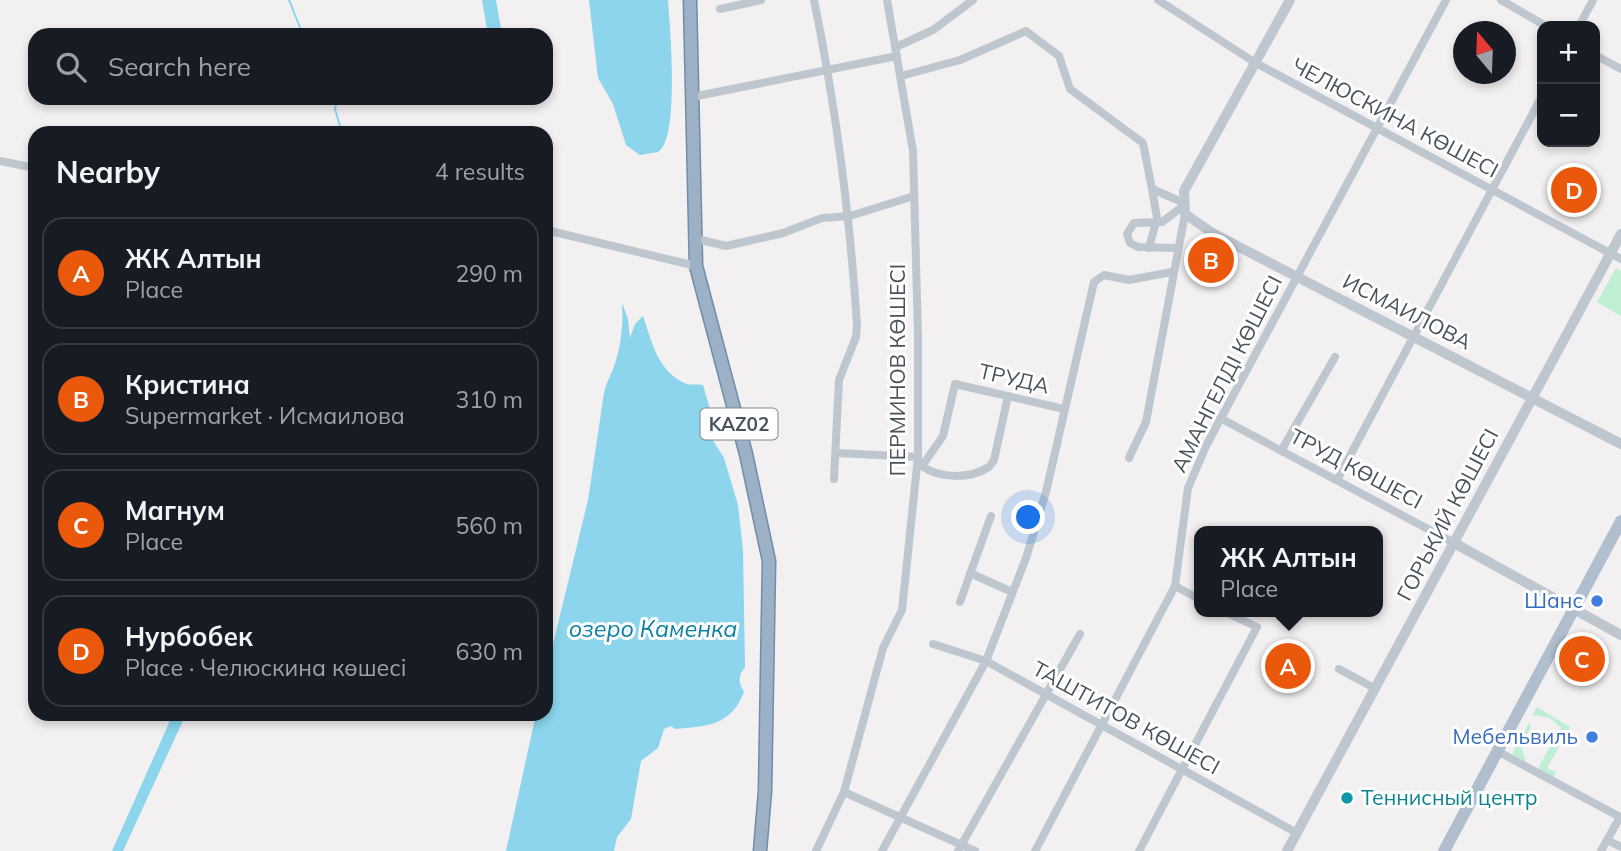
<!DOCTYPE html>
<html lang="en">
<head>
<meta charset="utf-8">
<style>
	body { margin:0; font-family:Mulish,sans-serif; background:#242831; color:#f1f3f6 }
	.controls { position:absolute; right:21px; top:21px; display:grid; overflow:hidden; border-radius:14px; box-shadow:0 4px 10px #0003 }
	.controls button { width:63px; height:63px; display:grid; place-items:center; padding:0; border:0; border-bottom:2px solid #363941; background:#171b24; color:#f1f3f6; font:35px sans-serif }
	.compass { position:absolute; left:1453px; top:21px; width:63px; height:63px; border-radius:50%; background:#171b24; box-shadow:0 4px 10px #0003; rotate:341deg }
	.you { position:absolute; left:1029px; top:518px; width:24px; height:24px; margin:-18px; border:5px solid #fff; border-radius:50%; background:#1a73e8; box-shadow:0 0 0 10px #1a73e833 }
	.badge { display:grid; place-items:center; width:46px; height:46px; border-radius:50%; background:#ea580c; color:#fff; font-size:23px; font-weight:700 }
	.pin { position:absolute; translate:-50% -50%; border:4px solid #fff; box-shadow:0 2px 7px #0006 }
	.popup { position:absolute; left:1194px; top:526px; width:189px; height:91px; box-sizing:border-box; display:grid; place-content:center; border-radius:14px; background:#171b24; filter:drop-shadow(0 2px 5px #0005); font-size:23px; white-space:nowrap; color:#9ea1a6 }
	.popup b { font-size:26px; color:#f1f3f6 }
	.popup::after { content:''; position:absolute; left:50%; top:100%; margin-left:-14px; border:14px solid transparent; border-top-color:#171b24 }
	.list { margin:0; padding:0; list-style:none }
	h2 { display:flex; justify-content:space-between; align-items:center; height:91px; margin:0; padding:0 28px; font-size:30px }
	h2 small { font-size:23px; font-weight:400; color:#9ea1a6 }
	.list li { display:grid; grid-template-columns:46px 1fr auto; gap:21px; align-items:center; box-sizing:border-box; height:112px; margin:0 14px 14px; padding:0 14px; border:2px solid #363941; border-radius:21px }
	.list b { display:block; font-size:26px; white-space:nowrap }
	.list p { margin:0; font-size:23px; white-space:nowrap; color:#9ea1a6 }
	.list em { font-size:23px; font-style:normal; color:#9ea1a6 }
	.icon { flex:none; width:38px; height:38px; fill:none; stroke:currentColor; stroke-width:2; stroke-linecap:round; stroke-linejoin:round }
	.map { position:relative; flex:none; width:1621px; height:851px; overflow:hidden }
	.search { position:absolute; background:#171b24; box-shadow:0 4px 10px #0003; left:28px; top:28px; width:525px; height:77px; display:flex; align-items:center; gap:18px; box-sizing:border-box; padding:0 24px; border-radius:21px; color:#9ea1a6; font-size:26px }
	.panel { position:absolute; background:#171b24; box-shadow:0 4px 10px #0003; left:28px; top:126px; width:525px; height:595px; border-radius:21px }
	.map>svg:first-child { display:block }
	.green { fill:#bfefd3 }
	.water { fill:#8cd5ec }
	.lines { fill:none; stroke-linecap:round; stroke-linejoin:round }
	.stream { stroke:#8cd5ec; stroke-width:2 }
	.trunk-casing { stroke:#738caa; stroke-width:15 }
	.minor { stroke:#bec7cf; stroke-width:8 }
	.tertiary { stroke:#bec7cf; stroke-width:10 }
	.primary { stroke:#b0bece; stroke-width:12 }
	.trunk { stroke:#9cb0c6; stroke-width:12 }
	.shop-dot { fill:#3f7fe0; stroke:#fff; stroke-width:2.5 }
	.culture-dot { fill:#0f9aa8; stroke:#fff; stroke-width:2.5 }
	.labels { text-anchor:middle; stroke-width:6; stroke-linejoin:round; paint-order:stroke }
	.shield { fill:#fff; stroke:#7f878e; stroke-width:2 }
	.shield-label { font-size:19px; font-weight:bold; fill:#48535d }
	.street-label { font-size:21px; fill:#48535d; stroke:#fff }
	.shop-label { font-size:21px; fill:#366cbe; stroke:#fff; text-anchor:end }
	.culture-label { font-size:21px; fill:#0d838f; stroke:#fff; text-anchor:start }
	.water-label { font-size:23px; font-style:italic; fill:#0d80a3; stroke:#fff }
</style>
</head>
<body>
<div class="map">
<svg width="1621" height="851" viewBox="0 0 1621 851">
	<rect width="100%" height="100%" fill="#f2f0f0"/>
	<g class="green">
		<path d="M 1616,268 L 1621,271 L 1621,316 L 1597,302 Z"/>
		<path d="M 1537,707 L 1570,727 L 1547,768 L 1556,772 L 1553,778 L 1540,771 L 1539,766 L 1561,728 L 1550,718 L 1532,715 Z"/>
		<path d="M 1529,723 L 1531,727 L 1521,746 L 1526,762 L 1512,754 Z"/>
	</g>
	<g class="water">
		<path d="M 482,0 L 496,0 L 502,35 L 488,35 Z"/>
		<path d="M 589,0 L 668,0 C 670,26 680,140 658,152 L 640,155 L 626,145 L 613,104 L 598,78 Z"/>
		<path d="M 622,303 L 628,319 L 630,338 L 635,324 L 643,316 C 652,342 658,373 687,384 C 692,385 698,384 703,385 L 710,409 L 706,429 L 724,458 L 738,505 L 743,550 L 745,667 C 738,676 738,682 744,692 C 731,726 707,726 675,729 L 671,726 L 664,729 L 658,748 L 641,761 L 631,819 L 617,837 L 614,851 L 506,851 L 536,714 L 546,714 L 546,673 L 588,500 L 604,393 C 607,380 613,372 616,360 C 622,342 623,321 622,303 Z"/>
		<path d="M 173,714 L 186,714 L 123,851 L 112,851 Z"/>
	</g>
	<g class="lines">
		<g class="stream">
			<path d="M 289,0 L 303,35"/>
			<path d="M 337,98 L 335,109 L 342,133"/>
		</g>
		<defs>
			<path id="trunk" d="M 690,0 L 696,266 L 746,454 L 769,561 L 765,791 L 760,851"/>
		</defs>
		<use href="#trunk" class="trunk-casing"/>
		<g class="minor">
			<path d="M 814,0 C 836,108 850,216 857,325 L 856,337 L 839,380 L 834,479"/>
			<path d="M 1158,0 L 1254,62 L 1621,259"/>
			<path d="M 1501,0 L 1546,26"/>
			<path d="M 720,9 L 761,0"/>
			<path d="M 1579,26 L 1593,0"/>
			<path d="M 896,47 L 933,30 L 973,0"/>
			<path d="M 1595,55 L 1621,69"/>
			<path d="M 901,76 L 960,60 L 1026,31 L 1059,56 L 1070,89 L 1143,143 L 1152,189 L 1182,202"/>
			<path d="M 692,97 L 897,56"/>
			<path d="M 0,161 L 35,168"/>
			<path d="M 546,230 L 696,266"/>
			<path d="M 693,238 L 726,246 L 783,233 L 822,218 L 850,216 L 914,196"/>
			<path d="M 1149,248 L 1157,218 L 1152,189"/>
			<path d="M 1177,248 L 1138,247 L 1130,243 L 1127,234 L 1134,223 L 1162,222 L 1182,207"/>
			<path d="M 1220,418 L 1456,544"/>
			<path d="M 1281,451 L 1335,357"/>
			<path d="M 837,453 L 918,457"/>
			<path d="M 1129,458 L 1146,422 L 1185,214"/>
			<path d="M 917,465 L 922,466 L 943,436 L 955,384 L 1064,409"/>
			<path d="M 922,466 C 940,479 970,479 989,467 L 994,460 L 1008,396"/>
			<path d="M 1337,480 L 1542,96"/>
			<path d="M 970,573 L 1012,592"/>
			<path d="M 1175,586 L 1199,599"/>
			<path d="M 960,602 L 991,516"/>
			<path d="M 933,644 L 986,661 L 1297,833"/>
			<path d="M 1339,669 L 1376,689"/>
			<path d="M 1499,752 L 1620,817 L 1601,851"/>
			<path d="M 844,792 L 975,851"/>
			<path d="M 1607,840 L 1621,847"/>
			<path d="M 816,851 L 844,792 L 883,648 L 902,610 L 918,457 L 918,335 L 913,151 L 887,0"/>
			<path d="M 882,851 L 986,661 L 1026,558 L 1046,492 L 1094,282 L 1104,275 L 1129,280 L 1172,272"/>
			<path d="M 958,851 L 1080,634"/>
			<path d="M 1035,851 L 1175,586 L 1188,488 L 1207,444 L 1446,0"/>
			<path d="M 1139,851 L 1257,627 L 1225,612"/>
		</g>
		<g class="tertiary">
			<path d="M 1290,0 L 1184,191 L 1185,214 L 1214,234 L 1621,444"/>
			<path d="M 1456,544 L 1621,635"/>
			<path d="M 1287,851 L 1621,234"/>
		</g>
		<path class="primary" d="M 1444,851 L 1621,521"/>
		<use href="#trunk" class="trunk"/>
	</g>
	<g class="shop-dot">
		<circle cx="1597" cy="601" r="7"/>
		<circle cx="1592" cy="737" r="7"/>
	</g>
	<circle class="culture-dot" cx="1347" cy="798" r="7"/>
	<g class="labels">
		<rect class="shield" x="700.5" y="408.5" width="77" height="31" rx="5"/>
		<g class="shield-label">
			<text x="739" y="431">KAZ02</text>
		</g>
		<g class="street-label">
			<text transform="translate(1395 118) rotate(28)" y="7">ЧЕЛЮСКИНА КӨШЕСІ</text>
			<text transform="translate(1407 312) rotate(27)" y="7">ИСМАИЛОВА</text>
			<text transform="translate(898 370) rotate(-90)" y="7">ПЕРМИНОВ КӨШЕСІ</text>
			<text transform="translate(1227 374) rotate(-63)" y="7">АМАНГЕЛДІ КӨШЕСІ</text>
			<text transform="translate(1014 379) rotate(13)" y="7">ТРУДА</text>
			<text transform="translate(1356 469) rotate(28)" y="7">ТРУД КӨШЕСІ</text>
			<text transform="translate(1448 515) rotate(-62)" y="7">ГОРЬКИЙ КӨШЕСІ</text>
			<text transform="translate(1126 718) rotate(29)" y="7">ТАШТИТОВ КӨШЕСІ</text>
		</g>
		<g class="shop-label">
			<text x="1583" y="608">Шанс</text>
			<text x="1578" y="744">Мебельвиль</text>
		</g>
		<g class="culture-label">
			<text x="1361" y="805">Теннисный центр</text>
		</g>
		<g class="water-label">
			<text x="653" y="637">озеро Каменка</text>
		</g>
	</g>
</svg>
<div class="controls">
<button>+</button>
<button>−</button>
</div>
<svg class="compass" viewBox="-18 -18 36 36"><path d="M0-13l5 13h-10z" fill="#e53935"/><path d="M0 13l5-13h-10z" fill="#9ea1a6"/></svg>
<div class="you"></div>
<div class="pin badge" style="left:1288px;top:666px">A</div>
<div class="popup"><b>ЖК Алтын</b>Place</div>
<div class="pin badge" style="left:1211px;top:260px">B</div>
<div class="pin badge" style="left:1582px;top:659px">C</div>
<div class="pin badge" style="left:1574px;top:190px">D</div>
<div class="search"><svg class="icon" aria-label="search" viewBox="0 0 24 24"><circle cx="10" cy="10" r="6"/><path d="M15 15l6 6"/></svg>Search here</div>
<section class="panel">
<h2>Nearby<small>4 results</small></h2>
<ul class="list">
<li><span class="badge">A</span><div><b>ЖК Алтын</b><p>Place</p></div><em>290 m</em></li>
<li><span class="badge">B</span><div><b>Кристина</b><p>Supermarket · Исмаилова</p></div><em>310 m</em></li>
<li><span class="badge">C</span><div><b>Магнум</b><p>Place</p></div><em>560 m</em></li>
<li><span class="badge">D</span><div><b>Нурбобек</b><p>Place · Челюскина көшесі</p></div><em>630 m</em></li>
</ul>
</section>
</div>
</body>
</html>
